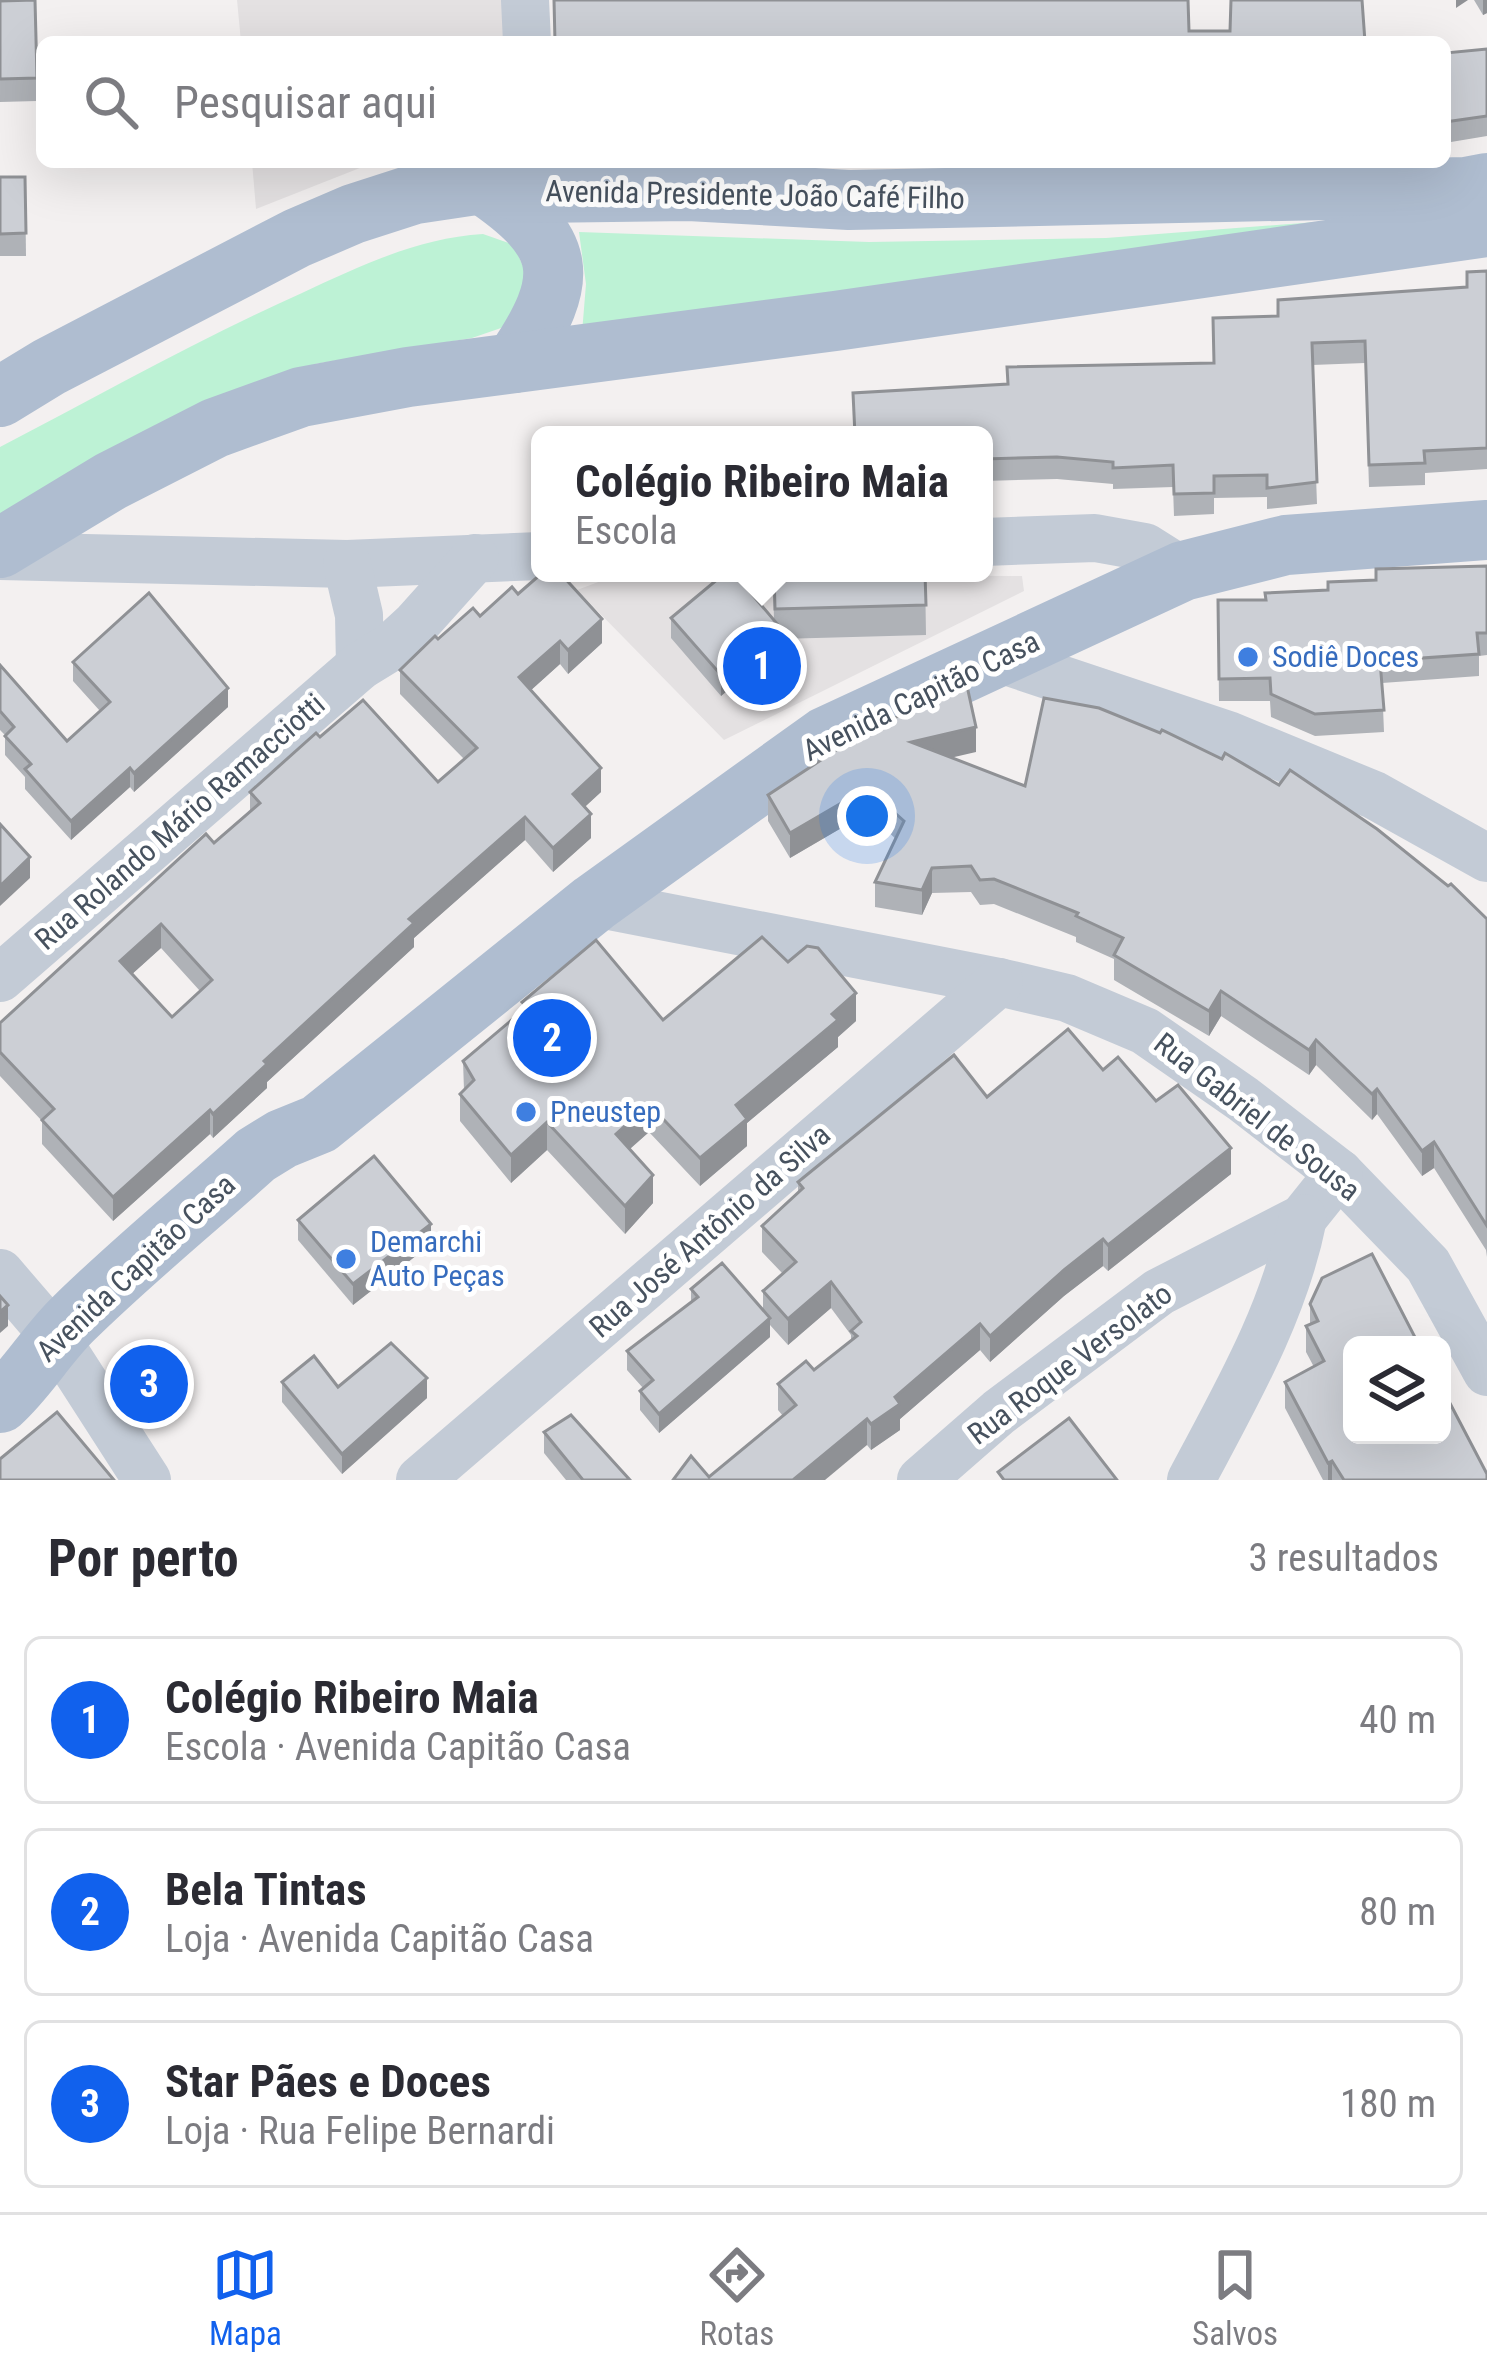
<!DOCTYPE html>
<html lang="pt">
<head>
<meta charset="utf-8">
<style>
	body { margin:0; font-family:"Roboto Condensed",sans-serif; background:#f2f2f3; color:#2b2b33 }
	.controls { position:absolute; right:36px; bottom:36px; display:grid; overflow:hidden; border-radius:18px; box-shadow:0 12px 48px #0002 }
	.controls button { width:108px; height:108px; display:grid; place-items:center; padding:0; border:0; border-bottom:3px solid #e1e1e2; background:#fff; color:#2b2b33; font:60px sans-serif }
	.you { position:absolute; left:867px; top:816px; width:42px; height:42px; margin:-30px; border:9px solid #fff; border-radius:50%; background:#1a73e8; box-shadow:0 0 0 18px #1a73e833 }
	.badge { display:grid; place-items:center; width:78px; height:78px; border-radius:50%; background:#1161ed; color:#fff; font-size:39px; font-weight:700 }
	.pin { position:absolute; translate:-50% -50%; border:6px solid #fff; box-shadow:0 3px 12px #0006 }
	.popup { position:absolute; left:531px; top:426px; width:462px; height:156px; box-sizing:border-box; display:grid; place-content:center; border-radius:18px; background:#fff; filter:drop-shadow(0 3px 9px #0005); font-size:39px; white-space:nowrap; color:#7c7c81 }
	.popup b { font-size:45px; color:#2b2b33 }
	.popup::after { content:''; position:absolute; left:50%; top:100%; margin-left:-24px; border:24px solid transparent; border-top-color:#fff }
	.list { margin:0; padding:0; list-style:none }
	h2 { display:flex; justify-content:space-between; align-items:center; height:156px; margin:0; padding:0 48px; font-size:51px }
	h2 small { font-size:39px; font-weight:400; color:#7c7c81 }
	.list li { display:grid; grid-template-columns:78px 1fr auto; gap:36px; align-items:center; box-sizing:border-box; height:168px; margin:0 24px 24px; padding:0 24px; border:3px solid #e1e1e2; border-radius:18px }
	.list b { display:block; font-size:45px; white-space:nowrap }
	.list p { margin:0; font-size:39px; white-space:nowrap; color:#7c7c81 }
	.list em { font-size:39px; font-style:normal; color:#7c7c81 }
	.icon { flex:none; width:66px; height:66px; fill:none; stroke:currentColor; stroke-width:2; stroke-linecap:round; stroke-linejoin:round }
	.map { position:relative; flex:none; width:1487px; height:1480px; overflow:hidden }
	.search { position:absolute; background:#fff; box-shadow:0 12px 48px #0002; left:36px; right:36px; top:36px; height:132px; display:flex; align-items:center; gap:30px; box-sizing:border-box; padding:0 42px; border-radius:18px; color:#7c7c81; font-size:45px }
	.sheet { height:732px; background:#fff }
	nav { display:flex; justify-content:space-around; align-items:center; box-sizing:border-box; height:168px; border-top:3px solid #e1e1e2; background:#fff; font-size:33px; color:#7c7c81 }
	nav a { display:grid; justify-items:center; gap:6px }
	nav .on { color:#1161ed }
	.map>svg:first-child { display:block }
	.education { fill:#e4e1e2 }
	.green { fill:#bdf2d5 }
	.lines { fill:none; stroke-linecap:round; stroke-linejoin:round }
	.minor { stroke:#c3cbd6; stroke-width:48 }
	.major { stroke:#afbdd0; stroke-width:60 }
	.wall { fill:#afb2b7; fill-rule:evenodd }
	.shaded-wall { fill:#8f9195 }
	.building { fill:#cccfd5; stroke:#8f9195; stroke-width:3; fill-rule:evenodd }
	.shop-dot { fill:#3f7fe0; stroke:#fff; stroke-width:4.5 }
	.labels { text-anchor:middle; stroke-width:10; stroke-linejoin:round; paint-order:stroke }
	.street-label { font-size:30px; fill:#47525f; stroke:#fff }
	.shop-label { font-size:30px; fill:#366cbe; stroke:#fff; text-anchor:start }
</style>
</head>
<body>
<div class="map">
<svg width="1487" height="1480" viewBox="0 0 1487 1480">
	<rect width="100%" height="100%" fill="#f3f0f0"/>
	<g class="education">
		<path d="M 237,0 L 508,0 L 510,42 L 241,42 Z"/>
		<path d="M 252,162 L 375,162 L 256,209 Z"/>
		<path d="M 617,575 L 1022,576 L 1024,591 L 724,740 L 577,590 Z"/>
	</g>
	<g class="green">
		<path d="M 1487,209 L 582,333 L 586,284 L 579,232 L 869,242 L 1106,238 Z"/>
		<path d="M 483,234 L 514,245 L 527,276 L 521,309 L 501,328 L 472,338 L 315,364 L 0,528 L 0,447 C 100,395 199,339 302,293 C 360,266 418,238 483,234 Z"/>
	</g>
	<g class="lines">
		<g class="minor">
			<path d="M 525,0 L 527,42"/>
			<path d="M 984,542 L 1095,538 L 1145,547 L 1183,571"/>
			<path d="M 0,556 L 347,564 L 540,556"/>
			<path d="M 347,564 L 359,615 L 360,666"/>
			<path d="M 997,658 L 1228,735 L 1374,795 L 1487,858"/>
			<path d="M 594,903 L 999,982 L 1067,998 L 1145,1031 L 1243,1099 L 1339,1173 L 1428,1265 L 1487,1372"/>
			<path d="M 0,978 L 360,666 L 391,647 L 415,625 L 475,558"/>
			<path d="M 0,1273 L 55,1337 L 147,1480"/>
			<path d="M 420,1480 L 999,982"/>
			<path d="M 921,1480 L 999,1412 L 1159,1292 L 1303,1218 L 1339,1173"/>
			<path d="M 1191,1480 C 1236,1395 1284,1313 1303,1218"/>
		</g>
		<g class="major">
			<path d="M 482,184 C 568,242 573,277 514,363"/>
			<path d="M 0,397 L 49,367 L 297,238 L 353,214 L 415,194 L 482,184 L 534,193 L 689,191 L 849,200 L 1466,187 L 1487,183"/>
			<path d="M 0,548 L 111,481 L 215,428 L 301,397 L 408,377 L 835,321 L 1487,227"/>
			<path d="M 0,1403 C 28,1378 46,1345 74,1318 C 132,1261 196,1209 256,1155 L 282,1139 L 319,1124 L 594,903 L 825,737 L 1183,571 L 1286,545 L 1487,530"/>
		</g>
	</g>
	<g class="wall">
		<path d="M 35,0 L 37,101 L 0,102 L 0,1 Z"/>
		<path d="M 1474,0 L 1487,0 L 1487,13 L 1483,15 Z"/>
		<path d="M 1487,49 L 1487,136 L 1445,143 L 1445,53 Z"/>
		<path d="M 761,162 L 892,162 L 892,163 L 840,165 Z"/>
		<path d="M 0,177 L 25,177 L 26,256 L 0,256 Z"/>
		<path d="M 1487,271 L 1487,469 L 1425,473 L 1425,485 L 1369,487 L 1365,363 L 1312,365 L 1317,504 L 1267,509 L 1267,497 L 1214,498 L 1214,514 L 1174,516 L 1173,487 L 1113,489 L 1113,484 L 1057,479 L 984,481 L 984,435 L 1007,384 L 1214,363 L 1278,316 L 1467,287 Z"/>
		<path d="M 1487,566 L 1487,655 L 1479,656 L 1479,676 L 1382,683 L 1384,732 L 1315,736 L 1271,717 L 1270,701 L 1219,701 L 1218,600 L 1265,600 L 1376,580 Z"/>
		<path d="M 773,573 L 925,573 L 926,635 L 779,639 L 779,647 L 721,696 L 671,638 L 671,618 L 774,621 Z"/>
		<path d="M 518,594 L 602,643 L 568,674 L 560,664 L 531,690 L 601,792 L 584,807 L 591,838 L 553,872 L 525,840 L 414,938 L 414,947 L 267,1082 L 267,1088 L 213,1138 L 210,1134 L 113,1221 L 42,1144 L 42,1121 L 0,1076 L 0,1023 L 250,812 L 250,792 L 320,737 L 438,782 L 464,759 L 400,694 L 400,670 L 438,639 ZM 161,948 L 200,991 L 172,1017 L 132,974 Z"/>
		<path d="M 73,662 L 228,707 L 134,792 L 130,787 L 71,840 L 25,789 L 25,777 L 5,755 L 5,735 L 0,730 L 0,665 L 67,741 L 100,711 L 73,681 Z"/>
		<path d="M 976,752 L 952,757 L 1025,786 L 1487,919 L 1487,1257 L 1486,1250 L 1434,1168 L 1422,1176 L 1377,1114 L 1372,1120 L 1316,1065 L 1309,1075 L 1221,1016 L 1209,1036 L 1114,980 L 1114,959 L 1076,942 L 1076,937 L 994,904 L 980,905 L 971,892 L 932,893 L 922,915 L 875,907 L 875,882 L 896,839 L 867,813 L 790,858 L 768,821 L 768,795 Z"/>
		<path d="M 788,962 L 856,1021 L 838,1037 L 838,1047 L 747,1123 L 747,1146 L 700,1186 L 649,1132 L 630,1149 L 653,1203 L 625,1234 L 547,1150 L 511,1183 L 460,1121 L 460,1094 L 464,1090 L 463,1061 L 522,1011 L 522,1002 L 663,1020 Z"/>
		<path d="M 1103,1070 L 1156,1101 L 1231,1174 L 1108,1271 L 1103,1266 L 1064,1296 L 990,1362 L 980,1350 L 900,1419 L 900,1430 L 871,1450 L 867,1445 L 709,1477 L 783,1416 L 778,1410 L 778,1384 L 814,1370 L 851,1341 L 851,1335 L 831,1308 L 788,1345 L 770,1325 L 770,1337 L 659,1433 L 640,1410 L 640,1391 L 643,1388 L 627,1370 L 627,1351 L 691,1302 L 691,1289 L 763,1310 L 763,1291 L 783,1274 L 762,1252 L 762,1226 L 798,1193 L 798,1182 L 987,1097 Z"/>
		<path d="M 298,1220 L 431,1244 L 353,1305 L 298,1240 Z"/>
		<path d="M 1310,1304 L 1487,1480 L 1323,1480 L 1285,1408 L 1285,1382 L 1314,1367 L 1306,1352 L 1306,1326 L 1310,1324 Z"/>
		<path d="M 282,1382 L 338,1387 L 427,1398 L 342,1474 L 282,1402 Z"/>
		<path d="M 544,1432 L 630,1480 L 566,1480 L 544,1453 Z"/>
	</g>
	<g class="shaded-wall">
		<path d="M 1456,0 L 1468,0 L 1456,8 Z"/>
		<path d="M 1483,0 L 1487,0 L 1487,13 L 1483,15 Z"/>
		<path d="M 602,619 L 602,643 L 568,674 L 568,650 Z"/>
		<path d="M 779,626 L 779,647 L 721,696 L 721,675 Z"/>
		<path d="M 560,641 L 560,664 L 519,701 L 519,677 Z"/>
		<path d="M 228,688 L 228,707 L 134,792 L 134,773 Z"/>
		<path d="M 976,727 L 976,752 L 911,767 L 911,742 Z"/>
		<path d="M 130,768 L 130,787 L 71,840 L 71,821 Z"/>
		<path d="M 601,768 L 601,792 L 573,818 L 573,794 Z"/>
		<path d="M 867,788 L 867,813 L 790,858 L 790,833 Z"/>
		<path d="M 591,814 L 591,838 L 553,872 L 553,848 Z"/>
		<path d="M 525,817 L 525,840 L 414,938 L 414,947 L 267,1082 L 267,1088 L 213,1138 L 213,1114 L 264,1061 L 409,919 Z"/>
		<path d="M 30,857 L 30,878 L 0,906 L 0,886 Z"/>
		<path d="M 932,868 L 932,893 L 922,915 L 922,890 Z"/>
		<path d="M 161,924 L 161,948 L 120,985 L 120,961 Z"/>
		<path d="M 1221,991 L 1221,1016 L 1209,1036 L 1209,1011 Z"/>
		<path d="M 856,993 L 856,1021 L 838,1037 L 838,1047 L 747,1123 L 747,1146 L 700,1186 L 700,1158 L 736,1105 Z"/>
		<path d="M 1316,1040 L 1316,1065 L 1309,1075 L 1309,1050 Z"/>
		<path d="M 1377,1089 L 1377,1114 L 1372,1120 L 1372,1094 Z"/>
		<path d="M 649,1104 L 649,1132 L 616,1161 L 616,1134 Z"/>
		<path d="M 210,1110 L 210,1134 L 113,1221 L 113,1197 Z"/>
		<path d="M 547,1122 L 547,1150 L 511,1183 L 511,1155 Z"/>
		<path d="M 1434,1142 L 1434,1168 L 1422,1176 L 1422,1151 Z"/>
		<path d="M 1231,1148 L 1231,1174 L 1108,1271 L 1108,1245 Z"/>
		<path d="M 653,1175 L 653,1203 L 625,1234 L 625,1206 Z"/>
		<path d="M 431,1224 L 431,1244 L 353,1305 L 353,1284 Z"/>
		<path d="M 1103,1239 L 1103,1266 L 1064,1296 L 990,1362 L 990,1336 L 1064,1270 Z"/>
		<path d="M 831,1282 L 831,1308 L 788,1345 L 788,1319 Z"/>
		<path d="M 8,1305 L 8,1326 L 0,1333 L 0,1312 Z"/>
		<path d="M 770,1318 L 770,1337 L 659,1433 L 659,1414 Z"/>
		<path d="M 980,1324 L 980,1350 L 900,1419 L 900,1430 L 871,1450 L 871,1424 L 895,1397 Z"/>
		<path d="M 427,1378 L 427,1398 L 342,1474 L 342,1454 Z"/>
		<path d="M 867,1419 L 867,1445 L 825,1480 L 793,1480 Z"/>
		<path d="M 1332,1461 L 1332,1480 L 1328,1480 L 1328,1463 Z"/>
	</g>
	<g class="building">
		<path d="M 35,0 L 37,78 L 0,79 L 0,1 Z"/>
		<path d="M 554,0 L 1188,0 L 1189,31 L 1230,31 L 1231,0 L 1362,0 L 1365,42 L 555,42 Z"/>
		<path d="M 1487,49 L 1487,116 L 1445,122 L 1445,53 Z"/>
		<path d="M 0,177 L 25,177 L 26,233 L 0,234 Z"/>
		<path d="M 1487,271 L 1487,448 L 1424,451 L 1425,463 L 1369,465 L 1365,341 L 1312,343 L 1317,482 L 1267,488 L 1267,475 L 1214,476 L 1214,493 L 1174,494 L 1173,465 L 1113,468 L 1113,462 L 1057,457 L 984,459 L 984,435 L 855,435 L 853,393 L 1008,384 L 1007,367 L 1214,363 L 1213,318 L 1278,316 L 1278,300 L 1467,287 L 1467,272 Z"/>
		<path d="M 1487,566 L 1487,633 L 1477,633 L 1479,654 L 1380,661 L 1384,710 L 1315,714 L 1271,694 L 1270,678 L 1219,679 L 1218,600 L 1266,600 L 1265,593 L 1328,590 L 1328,582 L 1376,580 L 1376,569 Z"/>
		<path d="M 542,573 L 560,573 L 602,619 L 568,650 L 560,641 L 519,677 L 601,768 L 573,794 L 591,814 L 553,848 L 525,817 L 409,919 L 414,923 L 264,1061 L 267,1064 L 213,1114 L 210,1110 L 113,1197 L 42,1120 L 54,1109 L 0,1052 L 0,1023 L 206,834 L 214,843 L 260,803 L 250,792 L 316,733 L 320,737 L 363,700 L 438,782 L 477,748 L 400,670 L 435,636 L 438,639 L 473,608 L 480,616 L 512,587 L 518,594 ZM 161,924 L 212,980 L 172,1017 L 120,961 Z"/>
		<path d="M 725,573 L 734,573 L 779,626 L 721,675 L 671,618 Z"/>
		<path d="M 774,573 L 925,573 L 926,605 L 775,609 Z"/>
		<path d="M 149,593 L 228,688 L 134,773 L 130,768 L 71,821 L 25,769 L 31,764 L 5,736 L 14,727 L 0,711 L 0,665 L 67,741 L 110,702 L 73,662 Z"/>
		<path d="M 967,686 L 976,727 L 911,742 L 1025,786 L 1044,698 L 1099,708 L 1160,733 L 1162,730 L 1222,759 L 1225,753 L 1279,785 L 1290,770 L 1377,829 L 1448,886 L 1451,884 L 1487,919 L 1487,1226 L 1434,1142 L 1422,1151 L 1377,1089 L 1372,1094 L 1316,1040 L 1309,1050 L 1221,991 L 1209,1011 L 1114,955 L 1123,938 L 1076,916 L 1078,913 L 994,879 L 980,880 L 971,866 L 932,868 L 922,890 L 875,882 L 904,821 L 867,788 L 790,833 L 768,795 L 865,731 Z"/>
		<path d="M 0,824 L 30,857 L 0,886 Z"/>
		<path d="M 762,937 L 788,962 L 807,946 L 818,948 L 856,993 L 832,1014 L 838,1020 L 736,1105 L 747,1119 L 700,1158 L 649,1104 L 616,1134 L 653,1175 L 625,1206 L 547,1122 L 511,1155 L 460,1094 L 474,1080 L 463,1061 L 527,1007 L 522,1002 L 596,940 L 663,1020 Z"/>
		<path d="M 1068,1029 L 1103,1070 L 1118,1057 L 1156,1101 L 1178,1085 L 1231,1148 L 1108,1245 L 1103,1239 L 1064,1270 L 990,1336 L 980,1324 L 895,1397 L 900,1404 L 871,1424 L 867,1419 L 793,1480 L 673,1480 L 691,1456 L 709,1477 L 796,1405 L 778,1384 L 806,1361 L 814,1370 L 857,1336 L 851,1331 L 861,1322 L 831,1282 L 788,1319 L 763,1291 L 796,1262 L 762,1226 L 803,1188 L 798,1182 L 954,1055 L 987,1097 Z"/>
		<path d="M 374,1156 L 431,1224 L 353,1284 L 298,1220 Z"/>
		<path d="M 1372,1254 L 1419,1345 L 1352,1345 L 1352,1435 L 1442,1435 L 1442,1388 L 1487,1474 L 1487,1480 L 1344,1480 L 1332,1461 L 1328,1463 L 1285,1382 L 1324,1361 L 1306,1326 L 1318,1321 L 1310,1304 L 1322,1278 Z"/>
		<path d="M 722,1263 L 770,1318 L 659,1414 L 640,1391 L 653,1380 L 627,1351 L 698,1297 L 691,1289 Z"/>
		<path d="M 0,1296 L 8,1305 L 0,1312 Z"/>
		<path d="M 391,1343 L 427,1378 L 342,1454 L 282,1382 L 314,1356 L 338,1387 Z"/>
		<path d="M 57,1412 L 114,1480 L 0,1480 L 0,1459 Z"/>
		<path d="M 571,1415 L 630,1480 L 583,1480 L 544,1432 Z"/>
		<path d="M 1069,1418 L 1117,1480 L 1004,1480 L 998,1472 Z"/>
	</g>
	<g class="shop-dot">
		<circle cx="1248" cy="657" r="12"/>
		<circle cx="526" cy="1112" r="12"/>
		<circle cx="346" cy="1259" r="12"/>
	</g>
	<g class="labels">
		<g class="street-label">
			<text transform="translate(755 195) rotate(1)" y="10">Avenida Presidente João Café Filho</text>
			<text transform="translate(921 696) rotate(-26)" y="10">Avenida Capitão Casa</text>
			<text transform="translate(180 822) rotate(-41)" y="10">Rua Rolando Mário Ramacciotti</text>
			<text transform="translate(1257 1117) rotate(38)" y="10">Rua Gabriel de Sousa</text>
			<text transform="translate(710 1231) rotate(-41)" y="10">Rua José Antônio da Silva</text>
			<text transform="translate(136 1268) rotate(-43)" y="10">Avenida Capitão Casa</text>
			<text transform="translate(1070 1364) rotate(-37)" y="10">Rua Roque Versolato</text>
		</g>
		<g class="shop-label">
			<text x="1272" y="667">Sodiê Doces</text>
			<text x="550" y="1122">Pneustep</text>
			<text x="370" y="1252">Demarchi<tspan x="370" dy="34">Auto Peças</tspan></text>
		</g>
	</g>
</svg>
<div class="controls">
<button><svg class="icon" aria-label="layers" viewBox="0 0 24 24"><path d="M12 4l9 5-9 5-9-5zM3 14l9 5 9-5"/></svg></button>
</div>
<div class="you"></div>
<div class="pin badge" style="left:762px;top:666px">1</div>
<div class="popup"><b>Colégio Ribeiro Maia</b>Escola</div>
<div class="pin badge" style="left:552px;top:1038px">2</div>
<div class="pin badge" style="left:149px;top:1384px">3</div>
<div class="search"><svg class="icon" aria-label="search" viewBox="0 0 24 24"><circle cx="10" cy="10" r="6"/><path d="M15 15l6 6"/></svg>Pesquisar aqui</div>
</div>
<section class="sheet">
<h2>Por perto<small>3 resultados</small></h2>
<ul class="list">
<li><span class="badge">1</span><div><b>Colégio Ribeiro Maia</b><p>Escola · Avenida Capitão Casa</p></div><em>40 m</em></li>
<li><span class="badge">2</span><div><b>Bela Tintas</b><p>Loja · Avenida Capitão Casa</p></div><em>80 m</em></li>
<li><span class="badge">3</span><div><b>Star Pães e Doces</b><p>Loja · Rua Felipe Bernardi</p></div><em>180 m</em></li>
</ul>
</section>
<nav>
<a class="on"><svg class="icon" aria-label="map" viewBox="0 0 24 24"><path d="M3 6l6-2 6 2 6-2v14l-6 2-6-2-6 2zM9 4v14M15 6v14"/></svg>Mapa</a>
<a><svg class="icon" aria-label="directions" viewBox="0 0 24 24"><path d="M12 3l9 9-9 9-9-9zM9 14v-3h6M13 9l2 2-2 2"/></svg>Rotas</a>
<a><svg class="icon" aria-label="saved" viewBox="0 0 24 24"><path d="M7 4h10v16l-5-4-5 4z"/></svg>Salvos</a>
</nav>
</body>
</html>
